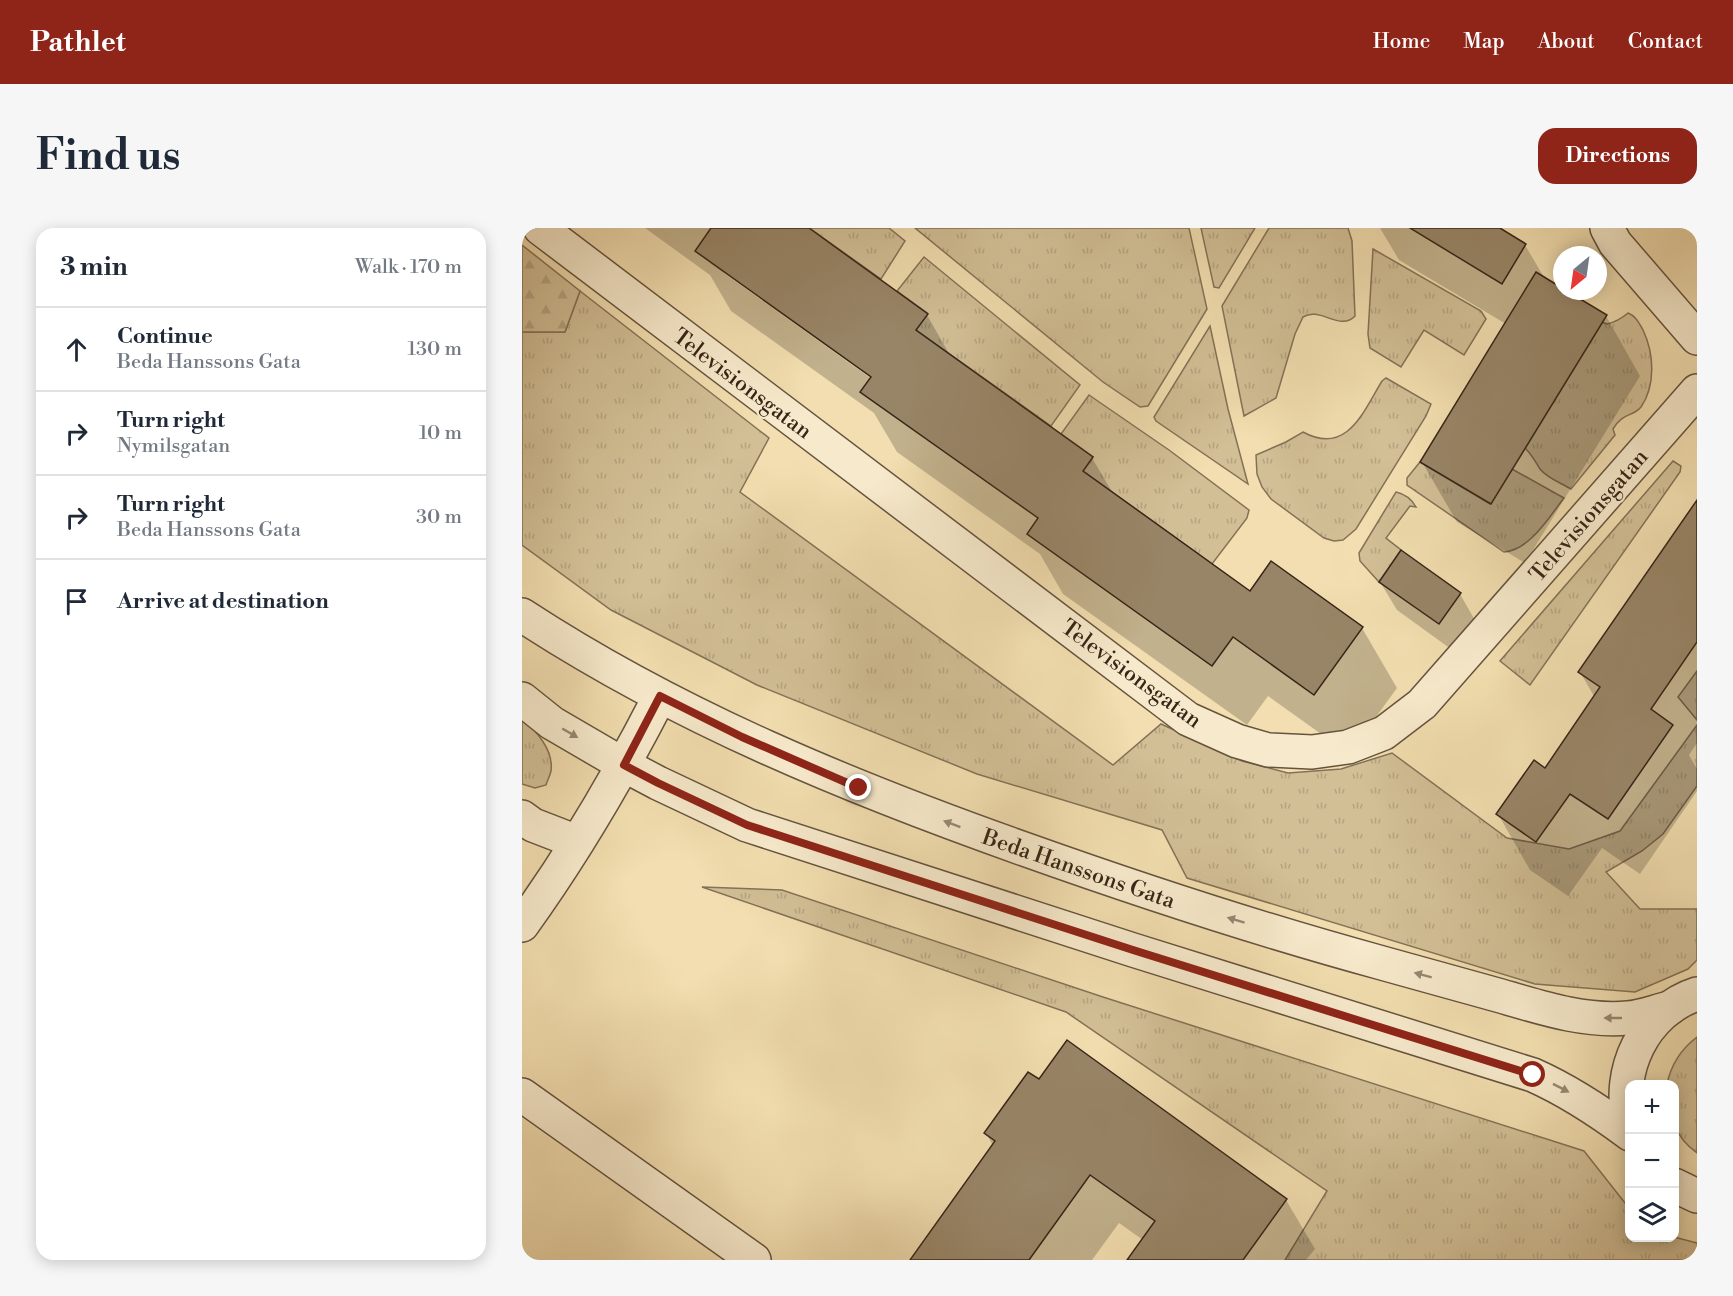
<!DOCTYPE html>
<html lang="en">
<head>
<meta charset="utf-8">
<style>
	body { margin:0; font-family:"Libre Bodoni",serif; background:#f6f6f7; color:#1f2937 }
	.controls { position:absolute; right:18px; bottom:18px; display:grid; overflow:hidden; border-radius:12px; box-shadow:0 3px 15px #0003 }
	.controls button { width:54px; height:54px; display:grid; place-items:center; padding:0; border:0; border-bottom:2px solid #e0e1e3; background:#fff; color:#1f2937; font:30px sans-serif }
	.compass { position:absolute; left:1031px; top:18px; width:54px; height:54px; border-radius:50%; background:#fff; box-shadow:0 3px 15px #0003; rotate:209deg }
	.stop { position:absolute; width:18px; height:18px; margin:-14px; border:4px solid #8f2418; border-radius:50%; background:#fff }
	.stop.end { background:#8f2418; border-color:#fff; box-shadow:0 2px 6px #0008 }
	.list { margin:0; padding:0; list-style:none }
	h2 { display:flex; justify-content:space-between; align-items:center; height:78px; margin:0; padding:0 24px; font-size:26px }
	h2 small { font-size:20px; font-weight:400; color:#747a83 }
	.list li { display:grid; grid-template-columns:39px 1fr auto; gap:18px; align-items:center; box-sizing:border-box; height:84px; padding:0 24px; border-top:2px solid #e0e1e3 }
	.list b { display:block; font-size:22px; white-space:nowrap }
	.list p { margin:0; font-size:20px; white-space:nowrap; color:#747a83 }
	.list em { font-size:20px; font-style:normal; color:#747a83 }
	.icon { flex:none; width:33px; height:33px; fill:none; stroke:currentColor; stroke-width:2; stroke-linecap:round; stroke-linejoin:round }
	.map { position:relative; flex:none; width:1175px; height:1032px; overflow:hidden; border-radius:18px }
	header { display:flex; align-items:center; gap:36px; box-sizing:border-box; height:84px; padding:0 30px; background:#8f2418; color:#fff }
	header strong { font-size:28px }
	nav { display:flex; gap:33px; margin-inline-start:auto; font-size:21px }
	.intro { display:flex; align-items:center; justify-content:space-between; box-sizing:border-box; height:144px; padding:0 36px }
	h1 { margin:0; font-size:42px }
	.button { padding:15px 27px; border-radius:18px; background:#8f2418; color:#fff; font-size:21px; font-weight:700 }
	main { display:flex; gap:36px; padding:0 36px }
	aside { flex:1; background:#fff; border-radius:18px; box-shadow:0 3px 15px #0003 }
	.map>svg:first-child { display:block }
	.grass { fill:url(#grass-tufts); stroke:#847257; stroke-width:1.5 }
	.forest { fill:url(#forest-firs); stroke:#847257; stroke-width:1.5 }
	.shadow { fill:#0003; fill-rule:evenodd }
	.building { fill:#988567; stroke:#372518; stroke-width:1.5 }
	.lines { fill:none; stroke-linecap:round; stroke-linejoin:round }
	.minor-casing { stroke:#66533e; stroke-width:36 }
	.minor { stroke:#f7eacc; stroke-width:33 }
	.oneway { fill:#978872 }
	.route { stroke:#8f2418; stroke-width:8 }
	.labels { text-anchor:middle; stroke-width:4.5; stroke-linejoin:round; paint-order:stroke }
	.street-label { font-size:22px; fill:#372518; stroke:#f7eacc }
</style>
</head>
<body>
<header>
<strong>Pathlet</strong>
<nav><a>Home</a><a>Map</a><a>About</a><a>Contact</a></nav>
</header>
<div class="intro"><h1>Find us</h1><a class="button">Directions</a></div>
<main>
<aside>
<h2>3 min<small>Walk · 170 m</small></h2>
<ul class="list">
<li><svg class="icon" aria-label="ahead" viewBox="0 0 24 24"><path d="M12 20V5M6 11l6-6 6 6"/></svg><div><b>Continue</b><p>Beda Hanssons Gata</p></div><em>130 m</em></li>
<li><svg class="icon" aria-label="right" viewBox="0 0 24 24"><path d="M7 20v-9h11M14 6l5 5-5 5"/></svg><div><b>Turn right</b><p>Nymilsgatan</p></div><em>10 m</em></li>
<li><svg class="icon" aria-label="right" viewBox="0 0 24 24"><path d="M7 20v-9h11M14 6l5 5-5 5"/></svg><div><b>Turn right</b><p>Beda Hanssons Gata</p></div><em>30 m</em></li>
<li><svg class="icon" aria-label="arrive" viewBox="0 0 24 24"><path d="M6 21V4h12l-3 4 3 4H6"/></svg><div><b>Arrive at destination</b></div></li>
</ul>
</aside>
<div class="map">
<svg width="1175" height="1032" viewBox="0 0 1175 1032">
	<defs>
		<pattern id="grass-tufts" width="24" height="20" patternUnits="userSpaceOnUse" patternTransform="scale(1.5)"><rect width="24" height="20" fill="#d2bf96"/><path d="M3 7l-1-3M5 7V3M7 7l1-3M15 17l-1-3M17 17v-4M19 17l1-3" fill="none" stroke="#b5a481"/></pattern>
		<pattern id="forest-firs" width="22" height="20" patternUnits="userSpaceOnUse" patternTransform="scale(1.5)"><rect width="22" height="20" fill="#d2bf96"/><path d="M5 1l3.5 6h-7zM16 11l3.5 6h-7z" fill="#b5a481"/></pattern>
	</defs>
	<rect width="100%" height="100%" fill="#f2deb0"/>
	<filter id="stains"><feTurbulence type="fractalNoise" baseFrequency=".00333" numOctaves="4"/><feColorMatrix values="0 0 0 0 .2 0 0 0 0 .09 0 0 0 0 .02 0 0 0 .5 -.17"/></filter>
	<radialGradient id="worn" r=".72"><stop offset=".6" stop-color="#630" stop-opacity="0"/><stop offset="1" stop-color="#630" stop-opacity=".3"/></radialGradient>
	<g class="grass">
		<path d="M 287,0 L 367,0 L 383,13 L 359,51 Z"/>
		<path d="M 393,0 L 667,0 L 685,81 L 626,178 L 618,179 L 581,154 Z"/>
		<path d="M 679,0 L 733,0 L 697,60 L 692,59 Z"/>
		<path d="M 747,0 L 826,0 L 830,13 L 833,88 C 818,104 798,78 781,89 L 773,106 L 754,170 L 722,188 L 700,78 Z"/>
		<path d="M 851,21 L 959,83 L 964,91 L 942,127 L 902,102 L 879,139 L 848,120 L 846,106 Z"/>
		<path d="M 402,29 L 558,157 L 529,198 L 394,102 L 405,85 L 375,63 Z"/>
		<path d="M 58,63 L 247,210 L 218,264 L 591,537 L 639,496 L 720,533 L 766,545 L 819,541 L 870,525 L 985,610 L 1047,621 L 1098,603 L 1175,497 L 1175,558 L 1141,606 L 1120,623 L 1084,644 L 1118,681 L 1175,681 L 1175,732 L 1166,741 L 1113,764 L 1013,756 L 665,650 L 640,602 L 455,546 L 235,457 L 89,382 L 0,317 L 0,104 L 43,104 Z"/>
		<path d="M 1106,85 C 1114,88 1117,95 1121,102 C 1132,125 1134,157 1119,179 C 1111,189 1101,184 1091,201 L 1093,207 L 1049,261 C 1039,255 1025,250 1018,241 C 1013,233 1010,227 1003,220 L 1080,94 L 1085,96 C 1094,94 1099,91 1106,85 Z"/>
		<path d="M 688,98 L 706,181 L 726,256 L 634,193 L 632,189 Z"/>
		<path d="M 864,150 L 909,176 L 904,188 L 834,301 L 821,312 L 812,313 L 802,310 L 749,271 L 740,259 L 735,246 L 734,227 L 764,214 L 781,204 C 825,228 841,184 860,153 Z"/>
		<path d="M 567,167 L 647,222 L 727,282 L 725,290 L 690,336 L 561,243 L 571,229 L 539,206 Z"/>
		<path d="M 1151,233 L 1159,238 L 1158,244 L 1008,457 L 978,433 Z"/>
		<path d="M 898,234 L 968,276 L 990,241 L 1042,270 C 1027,289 1008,322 982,324 L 885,257 L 885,250 Z"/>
		<path d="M 874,264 C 883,266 889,270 894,279 L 888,278 L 864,310 L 879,322 L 857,354 L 838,333 L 837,325 Z"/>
		<path d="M 1175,443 L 1175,492 L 1156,469 Z"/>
		<path d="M 0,490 C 14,503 32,522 29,543 C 28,548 25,553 24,557 L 13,560 L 0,556 Z"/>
		<path d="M 180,659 L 260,662 L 581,769 L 1062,923 L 1107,980 L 1108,1010 L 1152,1009 L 1175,1015 L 1175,1032 L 763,1032 L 805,963 L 544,784 Z"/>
		<path d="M 1175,809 L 1175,925 C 1146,903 1152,889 1152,856 L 1145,856 C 1149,837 1159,821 1175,809 Z"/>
	</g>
	<path class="forest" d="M 0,17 L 58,63 L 43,104 L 0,104 Z"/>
	<g class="shadow">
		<path d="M 123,0 L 284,0 L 405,87 L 429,129 L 570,230 L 592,267 L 728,365 L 840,400 L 875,460 L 827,526 L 746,468 L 725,497 L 541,366 L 518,326 L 375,224 L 352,185 L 209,83 L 188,47 ZM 202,42 L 356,152 L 354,154 L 202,45 Z"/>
		<path d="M 858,0 L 975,0 L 1003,17 L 1023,51 L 1084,88 L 1118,148 L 1003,335 L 935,294 L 900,234 L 984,96 L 877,32 Z"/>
		<path d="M 1175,275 L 1175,515 L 1167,527 L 1175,541 L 1175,563 L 1118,646 L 1080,620 L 1046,668 L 1008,642 L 976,586 L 1023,542 L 1073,470 L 1058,444 Z"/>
		<path d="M 858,354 L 938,366 L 954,394 L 933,424 L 875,382 Z"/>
		<path d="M 518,853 L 764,972 L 793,1021 L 784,1032 L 607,1032 L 621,1012 L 597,995 L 570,1032 L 389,1032 L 471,918 L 464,905 Z"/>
	</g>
	<g class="building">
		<path d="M 189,0 L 287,0 L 406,86 L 394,102 L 571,229 L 561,243 L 728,363 L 749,333 L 841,399 L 792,467 L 711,409 L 690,438 L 505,306 L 516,290 L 338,164 L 349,149 L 173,23 Z"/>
		<path d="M 888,0 L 978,0 L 1004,16 L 980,56 Z"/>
		<path d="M 1014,44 L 1040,60 L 1040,63 L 1045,63 L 1085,87 L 969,276 L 898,234 Z"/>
		<path d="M 1175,272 L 1175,414 L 1129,481 L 1151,497 L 1086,591 L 1048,566 L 1014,614 L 974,586 L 1012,532 L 1023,540 L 1078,459 L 1056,444 Z"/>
		<path d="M 879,322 L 939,365 L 917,396 L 857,354 Z"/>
		<path d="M 545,812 L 765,971 L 721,1032 L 605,1032 L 633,993 L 568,947 L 507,1032 L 388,1032 L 473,913 L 462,905 L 506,844 L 517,851 Z"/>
	</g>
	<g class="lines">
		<defs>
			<g id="minor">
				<path d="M 18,0 L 666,491 L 715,513 L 746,522 L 790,524 L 826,519 L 862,505 L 900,476 L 1175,163"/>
				<path d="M 1085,0 L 1093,15 L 1175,110"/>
				<path d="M 0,387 C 156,489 327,559 502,621 C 620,663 739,702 860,735 C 900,746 939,757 979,768 C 1020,780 1063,794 1106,790 C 1120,789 1134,783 1148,780"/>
				<path d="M 0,471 L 30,495 L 102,537 L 136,555 L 225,597 L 611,722 L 1011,847 C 1047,863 1077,883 1108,906"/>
				<path d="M 0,589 L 11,597 L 55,614"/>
				<path d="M 0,697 C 52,625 97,548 138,468"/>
				<path d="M 0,867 L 232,1032"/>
				<path d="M 1108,896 C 1093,844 1122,783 1175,766"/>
				<path d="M 1152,957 L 1175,968"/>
			</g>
		</defs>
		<use href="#minor" class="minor-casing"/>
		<use href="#minor" class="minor"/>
	</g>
	<defs><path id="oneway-solid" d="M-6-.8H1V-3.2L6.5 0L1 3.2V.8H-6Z" transform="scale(1.5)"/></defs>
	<g class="oneway">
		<use href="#oneway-solid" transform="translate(48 505) rotate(30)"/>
		<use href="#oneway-solid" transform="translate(430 596) rotate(-159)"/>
		<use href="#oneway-solid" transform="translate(714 692) rotate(-163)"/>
		<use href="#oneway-solid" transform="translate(901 747) rotate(-165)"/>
		<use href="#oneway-solid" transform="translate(1091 790) rotate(180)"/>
		<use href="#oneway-solid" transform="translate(1039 860) rotate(27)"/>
	</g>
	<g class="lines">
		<path class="route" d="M 337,560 L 220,509 L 138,468 L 102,537 L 136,555 L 225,597 L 611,722 L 1011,847"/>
	</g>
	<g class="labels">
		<g class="street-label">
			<text transform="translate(221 155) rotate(37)" y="8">Televisionsgatan</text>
			<text transform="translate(1066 287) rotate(-49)" y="8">Televisionsgatan</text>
			<text transform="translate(610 445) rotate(36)" y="8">Televisionsgatan</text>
			<text transform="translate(557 640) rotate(19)" y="8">Beda Hanssons Gata</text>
		</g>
	</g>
	<rect width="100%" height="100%" filter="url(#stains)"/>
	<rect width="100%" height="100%" fill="url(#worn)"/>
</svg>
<div class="controls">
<button>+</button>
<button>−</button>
<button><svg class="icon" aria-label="layers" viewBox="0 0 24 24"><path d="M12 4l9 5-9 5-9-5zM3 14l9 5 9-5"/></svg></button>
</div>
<svg class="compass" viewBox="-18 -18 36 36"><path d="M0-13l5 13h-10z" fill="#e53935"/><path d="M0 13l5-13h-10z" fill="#747a83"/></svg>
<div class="stop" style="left:1011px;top:847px"></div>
<div class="stop end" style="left:337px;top:560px"></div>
</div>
</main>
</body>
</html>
